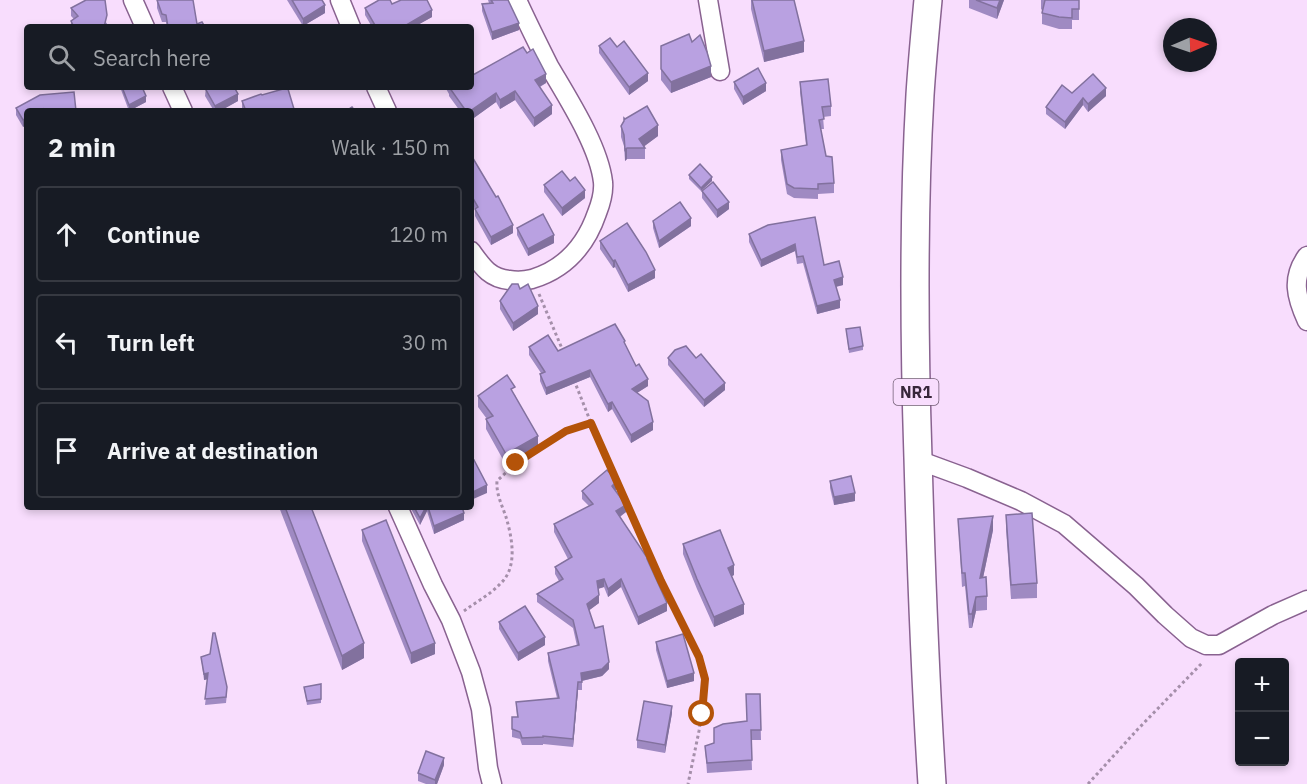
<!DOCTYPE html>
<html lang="en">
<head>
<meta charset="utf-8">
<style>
	body { margin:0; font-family:"IBM Plex Sans",sans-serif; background:#20242c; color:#f1f3f6 }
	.controls { position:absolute; right:18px; bottom:18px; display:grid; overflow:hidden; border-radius:6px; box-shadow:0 3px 9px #0003 }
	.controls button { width:54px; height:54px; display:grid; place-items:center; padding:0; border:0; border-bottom:2px solid #363941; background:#171b24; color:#f1f3f6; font:30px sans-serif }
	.compass { position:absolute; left:1163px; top:18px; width:54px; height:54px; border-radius:50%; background:#171b24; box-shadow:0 3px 9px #0003; rotate:88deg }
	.stop { position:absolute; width:18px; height:18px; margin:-14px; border:4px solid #b45309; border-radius:50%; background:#fff }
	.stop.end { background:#b45309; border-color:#fff; box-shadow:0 2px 6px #0008 }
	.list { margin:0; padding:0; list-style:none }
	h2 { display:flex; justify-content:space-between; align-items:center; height:78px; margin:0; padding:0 24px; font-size:26px }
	h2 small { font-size:20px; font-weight:400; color:#9ea1a6 }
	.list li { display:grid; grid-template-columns:39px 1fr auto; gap:18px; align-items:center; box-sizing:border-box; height:96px; margin:0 12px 12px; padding:0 12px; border:2px solid #363941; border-radius:6px }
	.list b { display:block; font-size:22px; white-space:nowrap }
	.list em { font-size:20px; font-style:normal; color:#9ea1a6 }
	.icon { flex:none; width:33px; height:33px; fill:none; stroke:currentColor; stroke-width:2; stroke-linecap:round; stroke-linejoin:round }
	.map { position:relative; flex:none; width:1307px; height:784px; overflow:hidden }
	.search { position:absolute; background:#171b24; box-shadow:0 3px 9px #0003; left:24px; top:24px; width:450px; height:66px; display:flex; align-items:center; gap:15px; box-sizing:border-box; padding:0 21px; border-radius:6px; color:#9ea1a6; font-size:22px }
	.panel { position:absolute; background:#171b24; box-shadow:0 3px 9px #0003; left:24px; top:108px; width:450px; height:402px; border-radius:6px }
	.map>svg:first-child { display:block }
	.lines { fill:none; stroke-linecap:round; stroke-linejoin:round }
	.minor-casing { stroke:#896290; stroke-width:21 }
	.highway-casing { stroke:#896290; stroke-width:30 }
	.path { stroke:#a58faa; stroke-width:3; stroke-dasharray:3 3; stroke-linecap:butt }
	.minor { stroke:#fff; stroke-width:18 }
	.highway { stroke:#fff; stroke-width:27 }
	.wall { fill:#9f8ac2 }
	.shaded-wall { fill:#82719e }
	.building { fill:#b9a1e1; stroke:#82719e; stroke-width:1.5 }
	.route { stroke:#b45309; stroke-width:8 }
	.labels { text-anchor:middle; stroke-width:4.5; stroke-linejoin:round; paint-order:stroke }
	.shield { fill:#f8ddfd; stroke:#715d74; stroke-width:1.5 }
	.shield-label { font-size:16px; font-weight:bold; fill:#37263a }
</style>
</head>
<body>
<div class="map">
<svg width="1307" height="784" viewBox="0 0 1307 784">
	<rect width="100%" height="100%" fill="#f8ddfd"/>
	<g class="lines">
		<defs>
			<g id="minor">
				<path d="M 133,0 L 145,27"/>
				<path d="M 340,0 L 351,27"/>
				<path d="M 708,0 L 720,71"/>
				<path d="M 172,87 L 183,111"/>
				<path d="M 376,87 L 387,111"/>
				<path d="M 471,251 C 482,266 489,278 509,280 C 516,281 524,281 532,279 C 565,269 586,245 597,213 C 601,203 604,193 603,182 C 599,146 567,97 549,66 C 538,44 527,22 517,0"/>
				<path d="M 1307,256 C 1291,278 1296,297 1307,321"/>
				<path d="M 918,460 L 967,478 L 1021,501 L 1064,524 L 1136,586 L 1165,615 L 1191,638 L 1206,645 L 1219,645 L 1273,615 L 1307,600"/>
				<path d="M 398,507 L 433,585 L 451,620 L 471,672 L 481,709 L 488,768 L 492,784"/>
			</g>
			<path id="highway" d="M 928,0 C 925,32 922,63 920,95 C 913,216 914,337 918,458 C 921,567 925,675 932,784"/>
		</defs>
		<use href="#minor" class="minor-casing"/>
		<use href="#highway" class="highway-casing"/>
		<g class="path">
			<path d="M 539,294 L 563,351"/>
			<path d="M 574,380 L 591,423 L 661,581 L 699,657 L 705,679 L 704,697 L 699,731 L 688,784"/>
			<path d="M 464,611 C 476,602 491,594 501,583 C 518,567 512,537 506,517 C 502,505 496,494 497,481 L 516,463 L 566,431 L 591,423"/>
			<path d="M 1088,784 L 1137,730 L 1203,662"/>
		</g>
		<use href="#minor" class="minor"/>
		<use href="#highway" class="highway"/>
	</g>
	<g class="wall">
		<path d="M 157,0 L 197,24 L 205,27 L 167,27 L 166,22 L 162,22 L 157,8 Z"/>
		<path d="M 287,0 L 322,0 L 325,13 L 303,26 Z"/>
		<path d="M 488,0 L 508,0 L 519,30 L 492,40 L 482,11 L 482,4 L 489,3 Z"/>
		<path d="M 751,0 L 794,0 L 804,52 L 764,62 L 751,9 Z"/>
		<path d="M 969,0 L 1004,0 L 997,19 L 969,8 Z"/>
		<path d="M 1041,0 L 1079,0 L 1079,20 L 1072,20 L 1072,29 L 1059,29 L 1042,24 L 1042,10 L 1041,9 Z"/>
		<path d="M 392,4 L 432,17 L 414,27 L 372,27 L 365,15 L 365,8 Z"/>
		<path d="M 71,8 L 107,23 L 106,27 L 71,27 L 71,21 L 74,19 L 71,16 Z"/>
		<path d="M 692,42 L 711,77 L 671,93 L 661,80 L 661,46 Z"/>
		<path d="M 599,46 L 617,47 L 648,81 L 629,95 L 599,53 Z"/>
		<path d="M 734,82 L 766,91 L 743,105 L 734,89 Z"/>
		<path d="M 800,82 L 831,106 L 831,116 L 823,117 L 824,129 L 821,129 L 826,156 L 834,183 L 834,193 L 818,194 L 818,199 L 794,198 L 787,194 L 781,160 L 781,150 L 806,145 L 800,92 Z"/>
		<path d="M 546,83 L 540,87 L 552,114 L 534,127 L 515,100 L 500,109 L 496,102 L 471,120 L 471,111 L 460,111 L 449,96 L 449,94 L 445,87 L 471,87 Z"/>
		<path d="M 120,87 L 145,87 L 145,89 L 143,89 L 146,102 L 129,111 Z"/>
		<path d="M 206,87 L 234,87 L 238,101 L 220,111 L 214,111 L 205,96 Z"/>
		<path d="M 1072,93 L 1106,96 L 1088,112 L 1083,105 L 1065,129 L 1046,114 L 1046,107 Z"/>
		<path d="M 262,95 L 294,111 L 242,111 L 242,101 Z"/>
		<path d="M 16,108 L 27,111 L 27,124 L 23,127 L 16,115 Z"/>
		<path d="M 625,119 L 658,136 L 644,146 L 645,148 L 645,159 L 627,159 L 625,161 L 624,146 L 621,137 L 621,126 Z"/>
		<path d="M 471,155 L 496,197 L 513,233 L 491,245 L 475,216 L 475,209 L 471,202 Z"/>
		<path d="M 689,175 L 712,181 L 701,191 L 689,179 Z"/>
		<path d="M 570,181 L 585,198 L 562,216 L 544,192 L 544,185 Z"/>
		<path d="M 702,191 L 729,209 L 717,218 L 702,198 Z"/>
		<path d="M 653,221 L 691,226 L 659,248 L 653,228 Z"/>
		<path d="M 768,225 L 824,265 L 843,285 L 836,287 L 840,308 L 817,314 L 803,263 L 797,264 L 795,251 L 761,267 L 749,242 L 749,234 Z"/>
		<path d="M 517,228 L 554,243 L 528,256 L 517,235 Z"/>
		<path d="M 600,241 L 655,278 L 628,292 L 615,267 L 613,268 L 600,249 Z"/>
		<path d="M 520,289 L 538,314 L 513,331 L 500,309 L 500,301 Z"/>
		<path d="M 846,329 L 863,346 L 863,350 L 849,353 Z"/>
		<path d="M 625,344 L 636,366 L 648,386 L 637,393 L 653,430 L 631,443 L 612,409 L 608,412 L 590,377 L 546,395 L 540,381 L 540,374 L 541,373 L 529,355 L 529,347 L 558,351 Z"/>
		<path d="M 668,358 L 725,390 L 704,407 L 668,365 Z"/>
		<path d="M 515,395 L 538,446 L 506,465 L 486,429 L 486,419 L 487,419 L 478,407 L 478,396 Z"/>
		<path d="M 830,481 L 855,501 L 834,505 L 830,488 Z"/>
		<path d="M 617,489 L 615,490 L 626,512 L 620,517 L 648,561 L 667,611 L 638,625 L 621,587 L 608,597 L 604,587 L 598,589 L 599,603 L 589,610 L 609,669 L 602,676 L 582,681 L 582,690 L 578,690 L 573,747 L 543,744 L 543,745 L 522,745 L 520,739 L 512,737 L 512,717 L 517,717 L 516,702 L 557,698 L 548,661 L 548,653 L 577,646 L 573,628 L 537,602 L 537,594 L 559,581 L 555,574 L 555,567 L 568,559 L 554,532 L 554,524 L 589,506 L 582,499 L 582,491 Z"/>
		<path d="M 279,507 L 311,507 L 364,658 L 342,670 Z"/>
		<path d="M 410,507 L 462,507 L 464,520 L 434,534 L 427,511 L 420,525 Z"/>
		<path d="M 1006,515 L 1037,583 L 1037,598 L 1011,599 L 1006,529 Z"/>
		<path d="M 958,519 L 993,530 L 983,578 L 987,596 L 987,610 L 976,611 L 972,628 L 969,628 L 965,586 L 962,587 Z"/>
		<path d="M 362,530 L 435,654 L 411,664 L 362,541 Z"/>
		<path d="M 683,544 L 734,575 L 732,576 L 744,614 L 714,627 L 697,589 L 683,554 Z"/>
		<path d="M 499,622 L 545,645 L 518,661 L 499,629 Z"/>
		<path d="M 656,642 L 694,681 L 667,688 L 656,650 Z"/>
		<path d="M 201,657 L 227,693 L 226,703 L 205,705 L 208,679 L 204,680 Z"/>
		<path d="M 321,684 L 321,703 L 307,705 L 304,687 Z"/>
		<path d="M 760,694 L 761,740 L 751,740 L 752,770 L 707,773 L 705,746 L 714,743 L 747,721 Z"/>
		<path d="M 672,713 L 665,753 L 637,748 L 637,740 Z"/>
		<path d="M 444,765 L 437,784 L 426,784 L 418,781 L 418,773 Z"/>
	</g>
	<g class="shaded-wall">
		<path d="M 1000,0 L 1004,0 L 997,19 L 997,8 Z"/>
		<path d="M 325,5 L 325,13 L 303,26 L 303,19 Z"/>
		<path d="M 432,10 L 432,17 L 414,27 L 403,27 Z"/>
		<path d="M 519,23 L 519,30 L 492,40 L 492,32 Z"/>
		<path d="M 804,41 L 804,52 L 764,62 L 764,51 Z"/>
		<path d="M 711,66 L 711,77 L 671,93 L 671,82 Z"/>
		<path d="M 648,73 L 648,81 L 629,95 L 629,87 Z"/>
		<path d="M 546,74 L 546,83 L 535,89 L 535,80 Z"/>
		<path d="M 766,83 L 766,91 L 743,105 L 743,97 Z"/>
		<path d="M 321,87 L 328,87 L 321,90 Z"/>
		<path d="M 1106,88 L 1106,96 L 1088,112 L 1088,104 Z"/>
		<path d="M 515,91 L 515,100 L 500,109 L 500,100 Z"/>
		<path d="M 496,93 L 496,102 L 471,120 L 471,111 L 470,111 Z"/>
		<path d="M 238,94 L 238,101 L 220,111 L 215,111 L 215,106 Z"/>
		<path d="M 146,96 L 146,102 L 129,111 L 129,105 Z"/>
		<path d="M 1083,98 L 1083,105 L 1065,129 L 1065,122 Z"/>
		<path d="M 552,105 L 552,114 L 534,127 L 534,118 Z"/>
		<path d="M 27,117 L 27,124 L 23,127 L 23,120 Z"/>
		<path d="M 658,125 L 658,136 L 642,148 L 639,139 Z"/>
		<path d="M 627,148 L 627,159 L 625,161 L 625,150 Z"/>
		<path d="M 712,177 L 712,181 L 701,191 L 701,188 Z"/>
		<path d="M 585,190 L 585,198 L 562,216 L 562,208 Z"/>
		<path d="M 729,202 L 729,209 L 717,218 L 717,210 Z"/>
		<path d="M 691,218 L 691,226 L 659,248 L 659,241 Z"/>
		<path d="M 513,225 L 513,233 L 491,245 L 491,237 Z"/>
		<path d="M 554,235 L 554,243 L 528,256 L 528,249 Z"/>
		<path d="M 795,244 L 795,251 L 761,267 L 761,260 Z"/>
		<path d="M 615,260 L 615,267 L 613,268 L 613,261 Z"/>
		<path d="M 655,270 L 655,278 L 628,292 L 628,285 Z"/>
		<path d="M 843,277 L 843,285 L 834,287 L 834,280 Z"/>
		<path d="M 840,300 L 840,308 L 817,314 L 817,306 Z"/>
		<path d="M 538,306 L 538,314 L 513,331 L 513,323 Z"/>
		<path d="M 590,370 L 590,377 L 546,395 L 546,388 Z"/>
		<path d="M 648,379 L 648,386 L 632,396 L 632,389 Z"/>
		<path d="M 725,383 L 725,390 L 704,407 L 704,400 Z"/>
		<path d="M 612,402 L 612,409 L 608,412 L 608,404 Z"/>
		<path d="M 653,422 L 653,430 L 631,443 L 631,435 Z"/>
		<path d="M 538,436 L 538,446 L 506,465 L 506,454 Z"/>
		<path d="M 617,481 L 617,489 L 612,493 L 612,486 Z"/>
		<path d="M 487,485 L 487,493 L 471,500 L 471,493 Z"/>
		<path d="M 855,493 L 855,501 L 834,505 L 834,497 Z"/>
		<path d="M 626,505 L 626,512 L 616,519 L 616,511 Z"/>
		<path d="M 426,507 L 427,507 L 427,511 L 420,525 L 420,518 Z"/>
		<path d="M 464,513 L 464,520 L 434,534 L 434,526 Z"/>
		<path d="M 993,516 L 993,530 L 980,592 L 980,578 Z"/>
		<path d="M 734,565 L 734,575 L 728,578 L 728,568 Z"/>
		<path d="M 604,579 L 604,587 L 597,589 L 597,581 Z"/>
		<path d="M 621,579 L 621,587 L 608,597 L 608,589 Z"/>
		<path d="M 599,595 L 599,603 L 587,612 L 587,604 Z"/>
		<path d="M 976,597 L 976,611 L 972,628 L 972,614 Z"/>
		<path d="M 667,603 L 667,611 L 638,625 L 638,617 Z"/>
		<path d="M 744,604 L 744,614 L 714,627 L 714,617 Z"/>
		<path d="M 545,637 L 545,645 L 518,661 L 518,653 Z"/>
		<path d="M 364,643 L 364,658 L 342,670 L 342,656 Z"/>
		<path d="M 435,643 L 435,654 L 411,664 L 411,653 Z"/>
		<path d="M 609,662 L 609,669 L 602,676 L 581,681 L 581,673 Z"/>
		<path d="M 208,673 L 208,679 L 204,680 L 204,674 Z"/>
		<path d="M 694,673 L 694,681 L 667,688 L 667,681 Z"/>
		<path d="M 578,682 L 578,690 L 573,747 L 573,739 Z"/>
		<path d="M 672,706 L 672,713 L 665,753 L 665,745 Z"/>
		<path d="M 444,758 L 444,765 L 437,784 L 435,784 L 435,780 Z"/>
	</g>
	<g class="building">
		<path d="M 86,0 L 105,0 L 107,15 L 104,27 L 74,27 L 71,21 L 78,16 L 71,8 Z"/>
		<path d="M 157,0 L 193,0 L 197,24 L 202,22 L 205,27 L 168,27 L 166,15 L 162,14 Z"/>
		<path d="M 292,0 L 322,0 L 325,5 L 303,19 Z"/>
		<path d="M 379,0 L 390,0 L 392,4 L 401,0 L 427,0 L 432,10 L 403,27 L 376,27 L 365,8 Z"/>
		<path d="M 491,0 L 508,0 L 519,23 L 492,32 L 482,4 L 493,3 Z"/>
		<path d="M 752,0 L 794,0 L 804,41 L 764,51 Z"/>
		<path d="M 976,0 L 1000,0 L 997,8 Z"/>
		<path d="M 1045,0 L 1079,0 L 1079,9 L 1072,9 L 1072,18 L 1059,17 L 1042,13 Z"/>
		<path d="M 689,34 L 692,42 L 700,35 L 707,52 L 711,66 L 671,82 L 661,69 L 661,46 Z"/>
		<path d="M 610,38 L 617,47 L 624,41 L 648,73 L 629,87 L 599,46 Z"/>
		<path d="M 523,47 L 527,53 L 533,49 L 546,74 L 535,80 L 552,105 L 534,118 L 515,91 L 500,100 L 496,93 L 470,111 L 466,111 L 449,87 L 471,87 L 471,76 Z"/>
		<path d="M 758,68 L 766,83 L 743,97 L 734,82 Z"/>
		<path d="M 1093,74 L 1106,88 L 1088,104 L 1083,98 L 1065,122 L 1046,107 L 1062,85 L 1072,93 Z"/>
		<path d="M 828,79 L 831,106 L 822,107 L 824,119 L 819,120 L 826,156 L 832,157 L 834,183 L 818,184 L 818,189 L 794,188 L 787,184 L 781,150 L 807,145 L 800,82 Z"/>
		<path d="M 122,87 L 142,87 L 146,96 L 129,105 Z"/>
		<path d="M 207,87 L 234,87 L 238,94 L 215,106 L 205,88 Z"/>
		<path d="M 283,89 L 288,89 L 294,109 L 288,111 L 246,111 L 242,101 L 261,94 L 262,95 Z"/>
		<path d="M 74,92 L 76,111 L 43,111 L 43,109 L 39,111 L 27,111 L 27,117 L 23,120 L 16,108 L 40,95 Z"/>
		<path d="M 647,106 L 658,125 L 639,139 L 645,148 L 627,148 L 625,150 L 624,135 L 621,126 L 624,121 L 624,118 L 625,119 Z"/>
		<path d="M 352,107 L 355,111 L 346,111 Z"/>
		<path d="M 471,155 L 496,197 L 498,196 L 513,225 L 491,237 L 475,209 L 478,207 L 471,195 Z"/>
		<path d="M 700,164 L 712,177 L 701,188 L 689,175 Z"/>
		<path d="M 562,171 L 570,181 L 575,177 L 585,190 L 562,208 L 544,185 Z"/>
		<path d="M 713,182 L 729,202 L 717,210 L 702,191 Z"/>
		<path d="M 680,202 L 691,218 L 659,241 L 653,221 Z"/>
		<path d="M 543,214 L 554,235 L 528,249 L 517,228 Z"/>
		<path d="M 815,217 L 824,265 L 839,261 L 843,277 L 834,280 L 840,300 L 817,306 L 803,256 L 797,257 L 795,244 L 761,260 L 749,234 L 768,225 Z"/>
		<path d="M 627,223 L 646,252 L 655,270 L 628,285 L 615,260 L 613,261 L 600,241 Z"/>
		<path d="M 512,284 L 518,284 L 520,289 L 528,284 L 538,306 L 513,323 L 500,301 Z"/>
		<path d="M 615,324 L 625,341 L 624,342 L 636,366 L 639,364 L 648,379 L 632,389 L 648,401 L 653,422 L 631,435 L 612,402 L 608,404 L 590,370 L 546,388 L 540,374 L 545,372 L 529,347 L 548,335 L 558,351 Z"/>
		<path d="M 860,327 L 863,346 L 849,349 L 846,329 Z"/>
		<path d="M 686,346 L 696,358 L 701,354 L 725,383 L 704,400 L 668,358 L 675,350 Z"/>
		<path d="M 507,375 L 515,387 L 511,389 L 538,436 L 506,454 L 486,419 L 493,416 L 478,396 Z"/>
		<path d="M 474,460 L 487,485 L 471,493 L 471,461 Z"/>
		<path d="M 607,470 L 617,481 L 612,486 L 626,505 L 616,511 L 648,559 L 647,559 L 667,603 L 638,617 L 621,579 L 608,589 L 604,579 L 597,581 L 599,595 L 587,604 L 595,628 L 603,626 L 609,662 L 602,669 L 581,673 L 582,682 L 578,682 L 573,739 L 543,736 L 543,737 L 522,738 L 520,732 L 512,729 L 512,717 L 518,717 L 516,702 L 559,698 L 548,653 L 579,645 L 573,620 L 537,594 L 563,579 L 555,567 L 572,557 L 554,524 L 593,504 L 582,491 Z"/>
		<path d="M 851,476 L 855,493 L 834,497 L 830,481 Z"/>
		<path d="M 285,507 L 311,507 L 364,643 L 342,656 Z"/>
		<path d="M 414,507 L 426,507 L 420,518 Z"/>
		<path d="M 428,507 L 462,507 L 464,513 L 434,526 Z"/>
		<path d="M 1032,513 L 1037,583 L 1011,585 L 1006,515 Z"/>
		<path d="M 993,516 L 980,578 L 986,577 L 987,596 L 976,597 L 972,614 L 969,614 L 965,573 L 962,573 L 958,519 Z"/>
		<path d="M 386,520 L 435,643 L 411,653 L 362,530 Z"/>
		<path d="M 720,530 L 734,565 L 728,568 L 744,604 L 714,617 L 697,579 L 683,544 Z"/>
		<path d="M 525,606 L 545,637 L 518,653 L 499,622 Z"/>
		<path d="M 213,633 L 215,633 L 227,687 L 226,697 L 205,699 L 208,673 L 204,674 L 201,657 L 210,654 Z"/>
		<path d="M 683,634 L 694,673 L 667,681 L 656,642 Z"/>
		<path d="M 321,684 L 321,699 L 307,701 L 304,687 Z"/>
		<path d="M 746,694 L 760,694 L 761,730 L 751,730 L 752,760 L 707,763 L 705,746 L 714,743 L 714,728 L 723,724 L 747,721 Z"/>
		<path d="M 644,701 L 672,706 L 665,745 L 637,740 Z"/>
		<path d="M 426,751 L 444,758 L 435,780 L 418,773 Z"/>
	</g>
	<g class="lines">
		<path class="route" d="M 516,463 L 566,431 L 591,423 L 661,581 L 699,657 L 705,679 L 702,714"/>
	</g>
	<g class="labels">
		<rect class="shield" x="893.5" y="379" width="45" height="26" rx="4.5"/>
		<g class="shield-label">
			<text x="916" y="398">NR1</text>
		</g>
	</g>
</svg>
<div class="controls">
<button>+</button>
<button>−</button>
</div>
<svg class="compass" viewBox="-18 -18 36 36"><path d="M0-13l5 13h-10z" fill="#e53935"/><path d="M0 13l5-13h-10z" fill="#9ea1a6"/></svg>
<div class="stop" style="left:702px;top:714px"></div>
<div class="stop end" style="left:516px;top:463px"></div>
<div class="search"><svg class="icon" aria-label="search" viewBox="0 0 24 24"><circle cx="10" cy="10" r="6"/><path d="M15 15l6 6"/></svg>Search here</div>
<section class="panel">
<h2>2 min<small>Walk · 150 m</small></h2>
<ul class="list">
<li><svg class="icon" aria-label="ahead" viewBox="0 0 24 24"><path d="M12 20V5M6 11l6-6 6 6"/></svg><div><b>Continue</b></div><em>120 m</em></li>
<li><svg class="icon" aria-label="left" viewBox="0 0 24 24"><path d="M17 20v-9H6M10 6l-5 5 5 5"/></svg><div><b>Turn left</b></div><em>30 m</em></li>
<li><svg class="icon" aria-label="arrive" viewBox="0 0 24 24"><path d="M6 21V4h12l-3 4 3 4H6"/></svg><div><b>Arrive at destination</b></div></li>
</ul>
</section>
</div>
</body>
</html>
